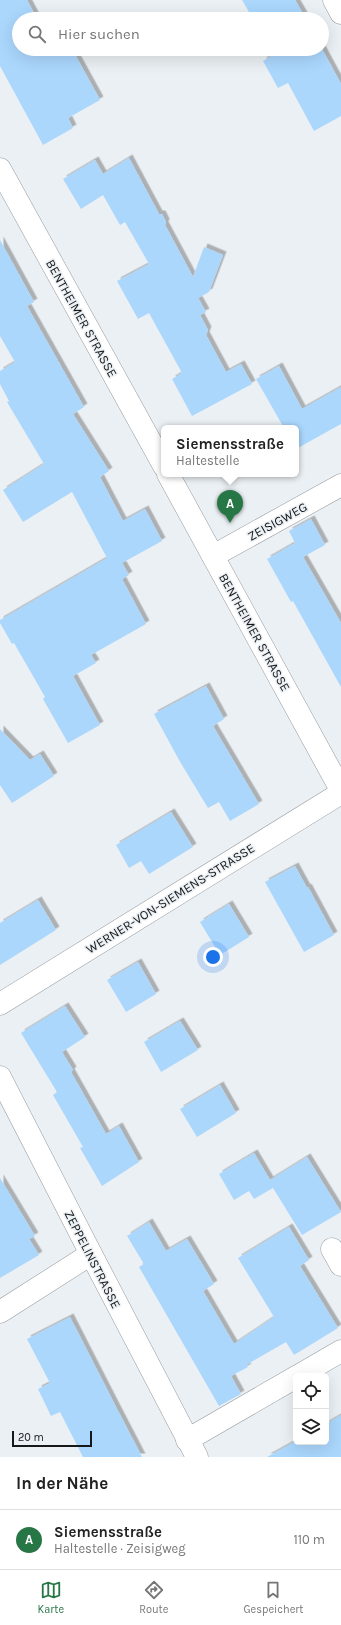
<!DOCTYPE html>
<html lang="de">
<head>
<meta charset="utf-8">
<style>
	body { margin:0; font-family:Karla,sans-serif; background:#f6f6f6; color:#222 }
	.controls { position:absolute; right:12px; bottom:12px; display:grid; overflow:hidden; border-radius:6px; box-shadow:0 4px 16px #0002 }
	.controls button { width:36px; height:36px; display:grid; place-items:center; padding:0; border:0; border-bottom:1px solid #e0e0e0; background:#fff; color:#222; font:20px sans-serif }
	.scale { position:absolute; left:12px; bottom:10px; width:80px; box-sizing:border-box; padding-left:4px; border:2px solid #17181a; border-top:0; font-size:11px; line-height:14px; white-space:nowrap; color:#17181a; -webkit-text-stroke:3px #ebf0f4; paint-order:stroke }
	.you { position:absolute; left:213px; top:957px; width:14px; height:14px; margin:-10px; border:3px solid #fff; border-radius:50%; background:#1a73e8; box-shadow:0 0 0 6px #1a73e833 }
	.badge { display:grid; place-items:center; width:26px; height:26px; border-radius:50%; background:#267646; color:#fff; font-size:13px; font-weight:700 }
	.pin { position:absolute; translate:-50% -33px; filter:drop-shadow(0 1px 2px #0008) }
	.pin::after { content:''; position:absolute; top:21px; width:14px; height:12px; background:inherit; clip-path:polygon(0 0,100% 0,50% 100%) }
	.popup { position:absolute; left:161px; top:425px; width:138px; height:52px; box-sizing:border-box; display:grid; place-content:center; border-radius:6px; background:#fff; filter:drop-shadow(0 1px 3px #0005); font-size:13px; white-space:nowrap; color:#767676 }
	.popup b { font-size:15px; color:#222 }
	.popup::after { content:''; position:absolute; left:50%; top:100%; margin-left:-8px; border:8px solid transparent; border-top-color:#fff }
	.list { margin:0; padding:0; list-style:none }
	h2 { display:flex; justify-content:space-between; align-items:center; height:52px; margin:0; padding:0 16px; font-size:17px }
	h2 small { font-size:13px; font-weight:400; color:#767676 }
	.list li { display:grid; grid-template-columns:26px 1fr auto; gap:12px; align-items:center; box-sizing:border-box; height:60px; padding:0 16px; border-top:1px solid #e0e0e0 }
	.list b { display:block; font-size:15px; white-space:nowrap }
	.list p { margin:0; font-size:13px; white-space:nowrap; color:#767676 }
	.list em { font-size:13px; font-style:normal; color:#767676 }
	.icon { flex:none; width:22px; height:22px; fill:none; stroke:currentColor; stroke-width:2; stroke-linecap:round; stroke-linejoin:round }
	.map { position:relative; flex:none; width:341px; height:1457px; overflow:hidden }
	.search { position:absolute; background:#fff; box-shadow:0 4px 16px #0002; left:12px; right:12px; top:12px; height:44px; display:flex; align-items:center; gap:10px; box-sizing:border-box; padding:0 14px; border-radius:22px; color:#767676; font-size:15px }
	.sheet { height:112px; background:#fff }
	nav { display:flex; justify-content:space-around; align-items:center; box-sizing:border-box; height:56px; border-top:1px solid #e0e0e0; background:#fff; font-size:11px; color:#767676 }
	nav a { display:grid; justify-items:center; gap:2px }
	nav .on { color:#267646 }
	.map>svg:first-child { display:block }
	.building { fill:#abd7fd; filter:url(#shadow) }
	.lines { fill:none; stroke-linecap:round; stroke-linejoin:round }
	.street-casing { stroke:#989ca0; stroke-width:23 }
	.secondary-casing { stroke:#989ca0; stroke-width:23 }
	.street { stroke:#fff; stroke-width:22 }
	.secondary { stroke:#fff; stroke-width:22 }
	.labels { text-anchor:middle; stroke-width:3; stroke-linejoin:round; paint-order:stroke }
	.street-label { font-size:13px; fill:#17181a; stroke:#ebf0f4 }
</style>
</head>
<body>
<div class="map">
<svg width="341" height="1457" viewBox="0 0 341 1457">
	<defs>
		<filter id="shadow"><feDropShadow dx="3.5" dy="-3.5" stdDeviation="0" flood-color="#0004"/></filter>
	</defs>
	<rect width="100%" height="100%" fill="#ebf0f4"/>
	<g class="building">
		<path d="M 0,0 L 27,0 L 37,19 L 19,19 L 19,49 L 72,49 L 100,100 L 68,118 L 73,128 L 43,145 L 0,66 Z"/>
		<path d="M 242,0 L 295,0 L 306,19 L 253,19 Z"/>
		<path d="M 270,49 L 322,49 L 341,84 L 341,116 L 314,131 L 288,83 L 278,88 L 263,61 L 273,55 Z"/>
		<path d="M 129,158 L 159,214 L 162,214 L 166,222 L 165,225 L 193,277 L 204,247 L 223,255 L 209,292 L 198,298 L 206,312 L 200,315 L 208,330 L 206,335 L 226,372 L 241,364 L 252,384 L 192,416 L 172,379 L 182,373 L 149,313 L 138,319 L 117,281 L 149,264 L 125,222 L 120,225 L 103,195 L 81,209 L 63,179 L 95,160 L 103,174 Z"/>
		<path d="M 0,240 L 34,302 L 27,306 L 84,407 L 73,414 L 109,471 L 100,477 L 123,521 L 145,509 L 162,541 L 122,563 L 129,575 L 122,579 L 146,624 L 91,655 L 96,663 L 73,676 L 100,725 L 68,743 L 43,699 L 45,697 L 14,643 L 12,644 L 0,623 L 0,620 L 107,558 L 72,492 L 23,522 L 3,490 L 44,464 L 7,402 L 9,401 L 0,384 L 0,371 L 15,362 L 0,336 Z"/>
		<path d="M 279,366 L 302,409 L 341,387 L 341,424 L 296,449 L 296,428 L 284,428 L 256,379 Z"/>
		<path d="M 311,519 L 325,545 L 303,557 L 341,623 L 341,687 L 293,601 L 291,602 L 267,559 L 295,543 L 289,531 Z"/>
		<path d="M 206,686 L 224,719 L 213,726 L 259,804 L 230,821 L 219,802 L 208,808 L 179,760 L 154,714 Z"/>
		<path d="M 0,729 L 30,760 L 40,754 L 54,776 L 12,803 L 0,785 Z"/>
		<path d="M 171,812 L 193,847 L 149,874 L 141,861 L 129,868 L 116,845 Z"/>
		<path d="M 295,866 L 307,888 L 308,887 L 334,935 L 304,952 L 265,882 Z"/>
		<path d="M 38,900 L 56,930 L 0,965 L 0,923 Z"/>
		<path d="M 229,904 L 249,937 L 220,955 L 200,922 Z"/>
		<path d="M 138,962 L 156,994 L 126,1012 L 107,980 Z"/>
		<path d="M 65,1006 L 85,1037 L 62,1052 L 73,1070 L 71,1072 L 106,1134 L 119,1126 L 139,1162 L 102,1186 L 80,1148 L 83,1147 L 53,1095 L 57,1092 L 21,1033 Z"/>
		<path d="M 180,1021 L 198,1050 L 161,1072 L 144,1042 Z"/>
		<path d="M 220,1085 L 236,1113 L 197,1137 L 180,1109 Z"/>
		<path d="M 254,1153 L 270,1180 L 307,1157 L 341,1212 L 302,1235 L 273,1188 L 254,1199 L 249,1191 L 234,1200 L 219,1174 Z"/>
		<path d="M 0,1178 L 35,1236 L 29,1239 L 39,1255 L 0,1278 Z"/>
		<path d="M 149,1222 L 166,1251 L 187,1239 L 214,1284 L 203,1291 L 234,1344 L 274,1317 L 238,1258 L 289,1227 L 309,1260 L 300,1266 L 338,1328 L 294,1355 L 286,1342 L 246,1365 L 248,1367 L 231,1376 L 241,1394 L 219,1406 L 139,1267 L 144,1264 L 127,1236 Z"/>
		<path d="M 70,1317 L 116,1407 L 142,1457 L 83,1457 L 60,1412 L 51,1416 L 38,1389 L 50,1383 L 27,1339 Z"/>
		<path d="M 341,1415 L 341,1457 L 267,1457 L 296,1441 L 296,1442 L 326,1442 L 326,1424 Z"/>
	</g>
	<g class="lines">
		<defs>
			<g id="street">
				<path d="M 334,0 L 341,13"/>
				<path d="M 213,556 L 341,485"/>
				<path d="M 0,1004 L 341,793"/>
				<path d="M 0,1077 L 91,1254 L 197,1457"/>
				<path d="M 332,1249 L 341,1265"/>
				<path d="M 0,1312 L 91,1254"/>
				<path d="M 298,1376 L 341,1351"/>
				<path d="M 187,1440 L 296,1377"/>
			</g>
			<g id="secondary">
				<path d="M 0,169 L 164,466"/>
				<path d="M 168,474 L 341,790"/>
			</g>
		</defs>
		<use href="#street" class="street-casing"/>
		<use href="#secondary" class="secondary-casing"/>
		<use href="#street" class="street"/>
		<use href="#secondary" class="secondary"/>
	</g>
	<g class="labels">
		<g class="street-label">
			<text transform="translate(82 318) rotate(61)" y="5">BENTHEIMER STRASSE</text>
			<text transform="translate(277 521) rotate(-29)" y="5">ZEISIGWEG</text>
			<text transform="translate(255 632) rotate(61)" y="5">BENTHEIMER STRASSE</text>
			<text transform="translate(170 898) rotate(-32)" y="5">WERNER-VON-SIEMENS-STRASSE</text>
			<text transform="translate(93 1259) rotate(63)" y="5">ZEPPELINSTRASSE</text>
		</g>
	</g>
</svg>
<div class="controls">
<button><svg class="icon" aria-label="locate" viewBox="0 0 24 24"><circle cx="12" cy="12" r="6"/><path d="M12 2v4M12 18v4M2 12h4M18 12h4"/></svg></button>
<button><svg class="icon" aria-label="layers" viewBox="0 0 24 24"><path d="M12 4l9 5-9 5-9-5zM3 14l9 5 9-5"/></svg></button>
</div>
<div class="scale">20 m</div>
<div class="you"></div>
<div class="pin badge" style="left:230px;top:523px">A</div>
<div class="popup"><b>Siemensstraße</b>Haltestelle</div>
<div class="search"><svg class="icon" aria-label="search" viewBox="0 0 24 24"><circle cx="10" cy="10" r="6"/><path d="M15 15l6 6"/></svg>Hier suchen</div>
</div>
<section class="sheet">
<h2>In der Nähe<small></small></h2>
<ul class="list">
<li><span class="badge">A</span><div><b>Siemensstraße</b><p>Haltestelle · Zeisigweg</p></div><em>110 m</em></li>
</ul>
</section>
<nav>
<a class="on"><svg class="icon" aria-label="map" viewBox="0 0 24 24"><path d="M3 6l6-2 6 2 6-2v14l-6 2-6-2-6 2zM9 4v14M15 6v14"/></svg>Karte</a>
<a><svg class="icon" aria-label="directions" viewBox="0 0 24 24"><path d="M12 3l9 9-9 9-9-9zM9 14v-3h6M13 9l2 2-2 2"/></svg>Route</a>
<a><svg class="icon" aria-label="saved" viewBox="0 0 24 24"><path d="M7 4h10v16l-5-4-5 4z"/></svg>Gespeichert</a>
</nav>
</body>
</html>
